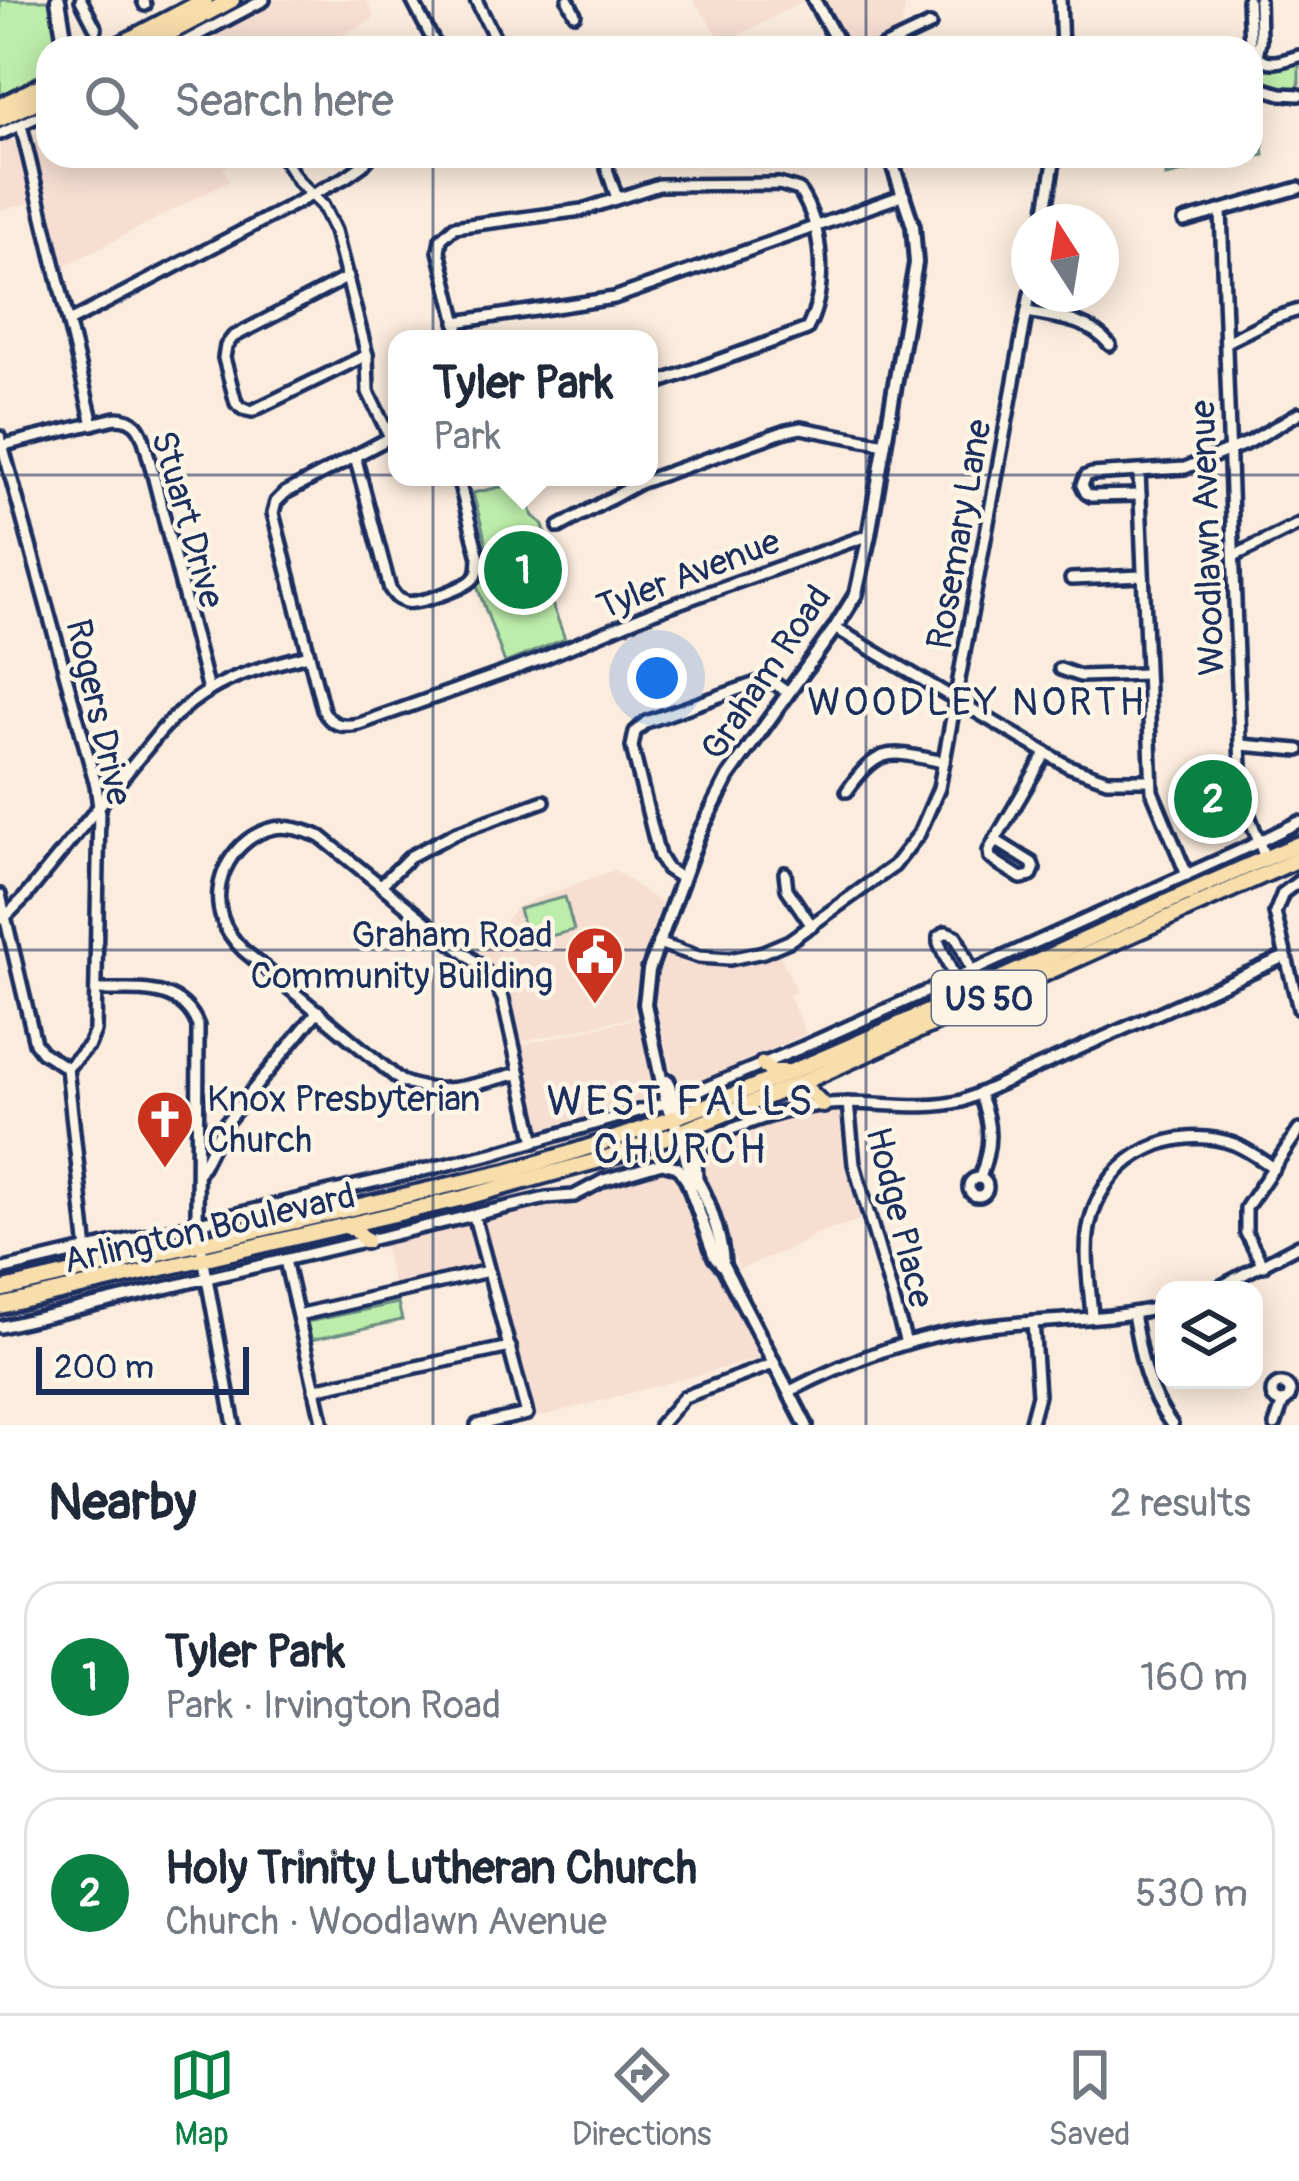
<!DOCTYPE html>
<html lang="en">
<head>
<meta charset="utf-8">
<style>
	body { margin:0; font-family:Pangolin,sans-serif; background:#f2f2f3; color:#1f2937 }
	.controls { position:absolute; right:36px; bottom:36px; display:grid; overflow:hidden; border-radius:24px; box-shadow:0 6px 30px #0003 }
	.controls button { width:108px; height:108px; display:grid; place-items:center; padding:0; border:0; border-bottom:3px solid #e0e1e3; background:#fff; color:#1f2937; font:60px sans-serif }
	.compass { position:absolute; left:1011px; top:204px; width:108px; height:108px; border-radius:50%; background:#fff; box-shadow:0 6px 30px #0003; rotate:348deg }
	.scale { position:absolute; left:36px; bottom:30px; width:213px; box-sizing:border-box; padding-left:12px; border:6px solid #1b2f5e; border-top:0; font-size:33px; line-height:42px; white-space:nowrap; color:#1b2f5e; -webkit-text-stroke:9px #fcf5e5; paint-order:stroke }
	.you { position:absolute; left:657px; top:678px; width:42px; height:42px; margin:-30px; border:9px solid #fff; border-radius:50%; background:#1a73e8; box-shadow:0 0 0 18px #1a73e833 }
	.badge { display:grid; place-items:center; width:78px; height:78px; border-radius:50%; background:#0b8043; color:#fff; font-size:39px; font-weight:700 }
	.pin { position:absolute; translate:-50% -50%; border:6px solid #fff; box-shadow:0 3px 12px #0006 }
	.popup { position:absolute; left:388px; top:330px; width:270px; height:156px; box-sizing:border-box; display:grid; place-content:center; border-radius:24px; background:#fff; filter:drop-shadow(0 3px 9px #0005); font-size:39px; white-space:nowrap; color:#747a83 }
	.popup b { font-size:45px; color:#1f2937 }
	.popup::after { content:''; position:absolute; left:50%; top:100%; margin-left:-24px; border:24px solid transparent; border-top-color:#fff }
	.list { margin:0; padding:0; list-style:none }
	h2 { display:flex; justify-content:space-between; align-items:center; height:156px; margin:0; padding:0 48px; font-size:51px }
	h2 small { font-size:39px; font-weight:400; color:#747a83 }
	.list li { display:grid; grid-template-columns:78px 1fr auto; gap:36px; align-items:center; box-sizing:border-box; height:192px; margin:0 24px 24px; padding:0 24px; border:3px solid #e0e1e3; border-radius:36px }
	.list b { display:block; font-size:45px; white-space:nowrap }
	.list p { margin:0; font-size:39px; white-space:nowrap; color:#747a83 }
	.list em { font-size:39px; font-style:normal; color:#747a83 }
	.icon { flex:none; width:66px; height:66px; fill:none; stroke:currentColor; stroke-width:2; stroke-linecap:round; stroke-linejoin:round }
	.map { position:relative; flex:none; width:1299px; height:1425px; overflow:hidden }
	.search { position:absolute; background:#fff; box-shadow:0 6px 30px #0003; left:36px; right:36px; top:36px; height:132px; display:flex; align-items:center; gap:30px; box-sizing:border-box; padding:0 42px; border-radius:36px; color:#747a83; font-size:45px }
	.sheet { height:588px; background:#fff }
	nav { display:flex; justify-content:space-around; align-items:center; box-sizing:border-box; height:168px; border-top:3px solid #e0e1e3; background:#fff; font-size:33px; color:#747a83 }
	nav a { display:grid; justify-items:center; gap:6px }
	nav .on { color:#0b8043 }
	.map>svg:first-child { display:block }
	.built { fill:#f6ded1 }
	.green { fill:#bdedab; stroke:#6c8e84; stroke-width:3 }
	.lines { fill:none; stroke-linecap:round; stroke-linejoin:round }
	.minor-casing { stroke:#1b2f5e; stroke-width:18 }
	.tertiary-casing { stroke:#1b2f5e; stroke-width:20 }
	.secondary-casing { stroke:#1b2f5e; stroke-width:21 }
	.primary-casing { stroke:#1b2f5e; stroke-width:22 }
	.trunk-casing { stroke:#1b2f5e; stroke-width:22 }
	.minor { stroke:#fcf5e5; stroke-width:9 }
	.tertiary { stroke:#fcf5e5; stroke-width:10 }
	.secondary { stroke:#fcf5e5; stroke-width:12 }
	.primary { stroke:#f8deab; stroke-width:14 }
	.trunk { stroke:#f8deab; stroke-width:14 }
	.grid { fill:none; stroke:#1b2f5e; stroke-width:3; stroke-opacity:0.55 }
	.labels { text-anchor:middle; stroke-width:9; stroke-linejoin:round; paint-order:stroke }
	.shield { fill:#fcf5e5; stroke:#5e6a86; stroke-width:3 }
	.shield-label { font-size:33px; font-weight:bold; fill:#1b2f5e }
	.street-label { font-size:36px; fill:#1b2f5e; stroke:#fcf5e5 }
	.poi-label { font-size:36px; fill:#1b2f5e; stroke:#fcf5e5; text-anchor:end }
	.neighbourhood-label { font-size:39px; letter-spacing:3px; fill:#1b2f5e; stroke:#fcf5e5 }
	.quarter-label { font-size:42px; letter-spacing:3px; fill:#1b2f5e; stroke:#fcf5e5 }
</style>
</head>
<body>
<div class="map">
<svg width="1299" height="1425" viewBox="0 0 1299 1425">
	<rect width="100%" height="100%" fill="#fbecdd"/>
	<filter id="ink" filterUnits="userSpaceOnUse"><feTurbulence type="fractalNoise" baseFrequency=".00833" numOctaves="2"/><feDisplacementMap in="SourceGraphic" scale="24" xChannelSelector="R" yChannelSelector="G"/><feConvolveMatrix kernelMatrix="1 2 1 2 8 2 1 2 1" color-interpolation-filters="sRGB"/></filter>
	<g filter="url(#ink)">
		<g class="built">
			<path d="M 273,0 L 366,0 L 375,18 L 317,48 L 192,48 L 265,9 L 263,5 L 268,2 L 271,6 L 275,5 Z"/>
			<path d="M 693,0 L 801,0 L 802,2 L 724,43 Z"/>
			<path d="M 823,0 L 906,0 L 901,30 L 861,48 L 852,48 Z"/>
			<path d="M 48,124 L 48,156 L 246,156 L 223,168 L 229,181 L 64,266 L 32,139 L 35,131 Z"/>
			<path d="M 9,138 L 18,144 L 33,202 L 0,210 L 0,141 Z"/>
			<path d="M 614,870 L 662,904 L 634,991 L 634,1017 L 523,1041 L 505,981 L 479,952 L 518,906 Z"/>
			<path d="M 778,951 L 796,991 L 789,996 L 806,1034 L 689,1086 L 681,1087 L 675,1083 L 656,1004 L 656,981 L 661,960 L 669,955 L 707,962 L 745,961 Z"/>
			<path d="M 639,1018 L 654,1096 L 649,1100 L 534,1137 L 513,1047 Z"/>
			<path d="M 817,1111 L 839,1111 L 844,1163 L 860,1220 L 815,1234 L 796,1246 L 739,1269 L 700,1157 L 706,1149 L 770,1123 Z"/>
			<path d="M 679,1159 L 703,1240 L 761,1358 L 523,1421 L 483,1268 L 394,1289 L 383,1241 L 542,1201 Z"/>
		</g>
		<g class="green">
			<path d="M 0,0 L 51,0 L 58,48 L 48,48 L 48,70 L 0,96 Z"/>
			<path d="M 1299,62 L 1299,89 L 1257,83 L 1264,155 L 1166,176 L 1165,156 L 1251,156 L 1251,71 Z"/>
			<path d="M 527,481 L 534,500 L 530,507 L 533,516 L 542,523 L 564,583 L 547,590 L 565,639 L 505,663 L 477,586 C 497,558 480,524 473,493 Z"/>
			<path d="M 565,897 L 574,930 L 528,942 L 519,909 Z"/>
			<path d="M 398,1303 L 402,1320 L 311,1340 L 307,1322 Z"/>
		</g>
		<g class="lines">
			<defs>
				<g id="minor">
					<path d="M 81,0 L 96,29"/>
					<path d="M 143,0 L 145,5"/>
					<path d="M 412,0 L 437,48"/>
					<path d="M 476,0 L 500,48"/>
					<path d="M 568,0 L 575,14"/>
					<path d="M 1060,0 L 1062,48"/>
					<path d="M 1248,0 L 1250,44 L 1257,55"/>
					<path d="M 173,48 L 264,0"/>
					<path d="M 881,48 L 930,25"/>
					<path d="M 1257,55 L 1260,41 L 1259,0"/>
					<path d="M 1257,55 C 1269,68 1284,60 1299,56"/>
					<path d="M 1261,88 L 1281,94 L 1299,95"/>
					<path d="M 21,125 L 93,424"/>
					<path d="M 0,134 L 48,112"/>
					<path d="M 282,156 L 298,181 L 323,206 L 335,231 L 367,355 L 368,392 L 390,437"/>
					<path d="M 610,156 L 607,169 L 617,198"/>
					<path d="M 1221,211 L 1242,797 L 1265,858"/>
					<path d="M 1184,221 L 1299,188"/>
					<path d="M 1044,222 L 1055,156"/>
					<path d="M 348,277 L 233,337 L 226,346 L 224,358 L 236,403 L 243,409 L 252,411 L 367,355"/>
					<path d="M 1027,312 C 1058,318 1088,319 1110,345"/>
					<path d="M 69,322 L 346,177 L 363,165 L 371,156"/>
					<path d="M 456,322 L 614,298 L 904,195"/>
					<path d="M 461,339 L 439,251 L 441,239 L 454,227 L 582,210 L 659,185 L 779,184 L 799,190 C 824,228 828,289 807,329 L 649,386"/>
					<path d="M 1226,342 L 1274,318 L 1299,310"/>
					<path d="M 397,434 L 285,493 L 276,502 L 273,513 L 323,710 C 331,726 343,727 359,724 L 539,660 L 653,612 L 869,535"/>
					<path d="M 0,437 L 96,785 L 99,807 L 95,1031 L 89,1045 L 67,1068"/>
					<path d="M 0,446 L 116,418 C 136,418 141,429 146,447 L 208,690"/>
					<path d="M 355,456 L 390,589 C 396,597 396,599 406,602 C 418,605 466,588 474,578 C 480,572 478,566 479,558 L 458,477"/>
					<path d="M 1139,472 L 1152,791 L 1187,875"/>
					<path d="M 1140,495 L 1091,496 L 1086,493 L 1082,485 L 1086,476 L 1092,474 L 1185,468 L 1250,442 L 1299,413"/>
					<path d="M 559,527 L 639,483 L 786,431 L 801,428 L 885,444"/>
					<path d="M 1234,556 L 1299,524"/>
					<path d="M 1071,579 L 1143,576"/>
					<path d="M 835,628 L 1068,766 L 1107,780 L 1151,780"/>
					<path d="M 1060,669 L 1080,676 L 1146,674"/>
					<path d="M 1241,745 L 1299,750"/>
					<path d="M 847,791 C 881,743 891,752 944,762"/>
					<path d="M 995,840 L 1032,863 L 1034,869 L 1031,876 L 1021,878 L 990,858 L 989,851 Z"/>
					<path d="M 995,840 L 1046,753"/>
					<path d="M 785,873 L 787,889 L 812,926"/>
					<path d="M 681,878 L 667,869 L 659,856 L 632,747 L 635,732 L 646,722 L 759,682 L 774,683 L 788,693"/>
					<path d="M 1299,881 L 1283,893 L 1275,913 L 1299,1009"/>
					<path d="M 381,885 L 411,856 L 455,833 L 544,801"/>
					<path d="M 0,895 L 35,1043 L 42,1052 L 67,1068"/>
					<path d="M 0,918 L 5,917 L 24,898 L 160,732 C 203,683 247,670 309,655"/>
					<path d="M 658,943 L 699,957 L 730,959 L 763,952 L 789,941 L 894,866 L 919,834 L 939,788 L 1030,294"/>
					<path d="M 955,979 L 939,943 L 939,937 L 946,932 L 956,936 L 972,972"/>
					<path d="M 96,990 C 135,991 181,982 198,1026 L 197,1224 L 234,1425"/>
					<path d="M 67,1068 L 89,1270"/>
					<path d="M 520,1073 C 476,1083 444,1099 401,1081 L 243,950 C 233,940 226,931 222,918 C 209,881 235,836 274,828 C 289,825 306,831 321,837 L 478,964 L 491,977 L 503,999 L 535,1142"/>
					<path d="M 979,1094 C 993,1125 991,1147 980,1178"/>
					<path d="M 674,1101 L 803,1047 L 1246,848 L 1299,822"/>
					<path d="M 848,1103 L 854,1164 L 906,1343"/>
					<path d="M 682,1147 C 730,1131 778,1108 829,1104 C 873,1100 919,1112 962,1101 L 1284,957"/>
					<path d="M 200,1171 L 223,1126 L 318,1011"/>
					<circle cx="978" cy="1187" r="9"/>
					<path d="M 697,1179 L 696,1160 L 705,1142"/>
					<path d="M 474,1216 L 527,1414 L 477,1425"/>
					<path d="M 285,1260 L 323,1425"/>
					<path d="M 1263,1266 L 1246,1233 L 1246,1208 L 1299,1130"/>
					<path d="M 0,1270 L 491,1154 L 666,1103"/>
					<path d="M 1214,1290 L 1299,1245"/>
					<path d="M 1133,1313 C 1140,1354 1146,1391 1172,1425"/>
					<path d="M 298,1315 L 488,1271"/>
					<path d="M 1092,1317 C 1090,1284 1082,1247 1092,1215 C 1109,1155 1176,1123 1234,1144 C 1248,1150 1261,1159 1274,1168"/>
					<path d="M 0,1327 L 546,1198 L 574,1196 L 604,1180 L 662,1163 L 677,1167 L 688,1182"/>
					<circle cx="1281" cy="1393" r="9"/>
					<path d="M 314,1389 L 510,1347"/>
					<path d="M 790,1391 C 850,1360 913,1336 981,1327 C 1042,1319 1104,1321 1164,1307"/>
					<path d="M 660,1425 L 684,1397 L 773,1364"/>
					<path d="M 1030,1425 L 1038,1395 L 1033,1322"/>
					<path d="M 1275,1425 L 1283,1402"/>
				</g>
				<g id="tertiary">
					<path d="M 814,0 L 841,48"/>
					<path d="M 668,1081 L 675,1107 L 674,1118"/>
					<path d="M 690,1172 C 706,1187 722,1240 723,1263"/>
					<path d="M 806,1425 L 724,1267 L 715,1257 L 688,1182 C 690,1158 678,1127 667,1106 L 645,1004 L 649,970 L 698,836 L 728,777 L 835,628 L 856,594 L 869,535 L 916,263 L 913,226 L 890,156"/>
				</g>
				<path id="secondary" d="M 58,0 L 66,48"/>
				<g id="primary">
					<path d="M 113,48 L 205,0"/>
					<path d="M 141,48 L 232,0"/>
					<path d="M 0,106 L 48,82"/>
					<path d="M 0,119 L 48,96"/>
				</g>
				<g id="trunk">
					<path d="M 763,1064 L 772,1072 L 786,1072"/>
					<path d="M 793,1089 L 809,1091 L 823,1105"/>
					<path d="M 345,1226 L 355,1229 L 366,1241"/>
					<path d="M 0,1290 L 506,1172 C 783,1096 1036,955 1299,844"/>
					<path d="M 0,1306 L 463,1198 L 600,1160 L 678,1133 L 810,1079 L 1299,859"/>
				</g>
			</defs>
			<use href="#minor" class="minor-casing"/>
			<use href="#tertiary" class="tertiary-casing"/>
			<use href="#secondary" class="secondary-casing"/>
			<use href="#primary" class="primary-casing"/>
			<use href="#trunk" class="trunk-casing"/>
			<use href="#minor" class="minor"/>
			<use href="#tertiary" class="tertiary"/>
			<use href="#secondary" class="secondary"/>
			<use href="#primary" class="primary"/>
			<use href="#trunk" class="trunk"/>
		</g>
	</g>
	<path class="grid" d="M 433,0 L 433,48M 866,0 L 866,48M 433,156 L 433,1425M 866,156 L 866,1425M 0,475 L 1299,475M 0,950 L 1299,950"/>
	<defs>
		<symbol id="civic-pin" viewBox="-11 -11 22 30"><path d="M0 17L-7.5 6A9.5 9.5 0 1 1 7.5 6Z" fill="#c8321e" stroke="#fcf5e5"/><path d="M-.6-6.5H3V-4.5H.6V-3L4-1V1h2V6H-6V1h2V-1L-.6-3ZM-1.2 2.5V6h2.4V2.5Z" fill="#fff"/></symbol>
		<symbol id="church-pin" viewBox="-11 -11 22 30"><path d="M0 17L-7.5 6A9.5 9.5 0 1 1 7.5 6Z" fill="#c8321e" stroke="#fcf5e5"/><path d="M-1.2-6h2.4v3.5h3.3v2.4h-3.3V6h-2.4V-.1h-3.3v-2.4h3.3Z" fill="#fff"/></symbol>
	</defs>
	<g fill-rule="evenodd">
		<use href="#civic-pin" x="562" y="922" width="66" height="90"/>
		<use href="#church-pin" x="132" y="1086" width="66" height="90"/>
	</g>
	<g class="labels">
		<rect class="shield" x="932" y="971" width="114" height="54" rx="9"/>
		<g class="shield-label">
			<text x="989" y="1010">US 50</text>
		</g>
		<g class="street-label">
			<text transform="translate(189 519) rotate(74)" y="13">Stuart Drive</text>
			<text transform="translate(958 534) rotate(-80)" y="13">Rosemary Lane</text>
			<text transform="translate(1206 538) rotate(-92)" y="13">Woodlawn Avenue</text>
			<text transform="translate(688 573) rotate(-21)" y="13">Tyler Avenue</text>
			<text transform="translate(765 672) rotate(-56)" y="13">Graham Road</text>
			<text transform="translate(100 712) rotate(77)" y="13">Rogers Drive</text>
			<text transform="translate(901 1217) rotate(76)" y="13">Hodge Place</text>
			<text transform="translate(209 1227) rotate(-13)" y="13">Arlington Boulevard</text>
		</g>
		<g class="poi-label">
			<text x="553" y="947">Graham Road<tspan x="553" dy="41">Community Building</tspan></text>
			<text x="207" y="1111" text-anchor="start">Knox Presbyterian<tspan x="207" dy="41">Church</tspan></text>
		</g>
		<g class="neighbourhood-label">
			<text x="977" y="715">WOODLEY NORTH</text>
		</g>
		<g class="quarter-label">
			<text x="681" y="1115">WEST FALLS<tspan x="681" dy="48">CHURCH</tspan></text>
		</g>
	</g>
</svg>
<div class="controls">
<button><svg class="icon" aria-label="layers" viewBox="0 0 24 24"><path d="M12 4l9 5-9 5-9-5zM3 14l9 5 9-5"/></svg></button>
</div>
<svg class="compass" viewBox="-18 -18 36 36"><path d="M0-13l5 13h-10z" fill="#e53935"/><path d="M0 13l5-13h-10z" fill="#747a83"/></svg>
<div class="scale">200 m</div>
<div class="you"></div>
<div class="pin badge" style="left:523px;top:570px">1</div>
<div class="popup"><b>Tyler Park</b>Park</div>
<div class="pin badge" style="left:1213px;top:799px">2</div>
<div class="search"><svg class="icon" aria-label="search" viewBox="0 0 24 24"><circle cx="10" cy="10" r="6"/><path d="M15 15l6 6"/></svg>Search here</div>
</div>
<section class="sheet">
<h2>Nearby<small>2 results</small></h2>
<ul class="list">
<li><span class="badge">1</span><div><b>Tyler Park</b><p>Park · Irvington Road</p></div><em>160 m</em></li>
<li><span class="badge">2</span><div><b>Holy Trinity Lutheran Church</b><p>Church · Woodlawn Avenue</p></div><em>530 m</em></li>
</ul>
</section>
<nav>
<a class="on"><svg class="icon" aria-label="map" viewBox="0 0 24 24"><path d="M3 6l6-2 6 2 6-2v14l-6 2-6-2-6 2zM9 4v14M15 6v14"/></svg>Map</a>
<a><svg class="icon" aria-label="directions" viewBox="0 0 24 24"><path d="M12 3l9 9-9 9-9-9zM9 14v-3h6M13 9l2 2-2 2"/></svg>Directions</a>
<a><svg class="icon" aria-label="saved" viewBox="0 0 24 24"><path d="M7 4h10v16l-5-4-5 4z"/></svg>Saved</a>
</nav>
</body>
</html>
